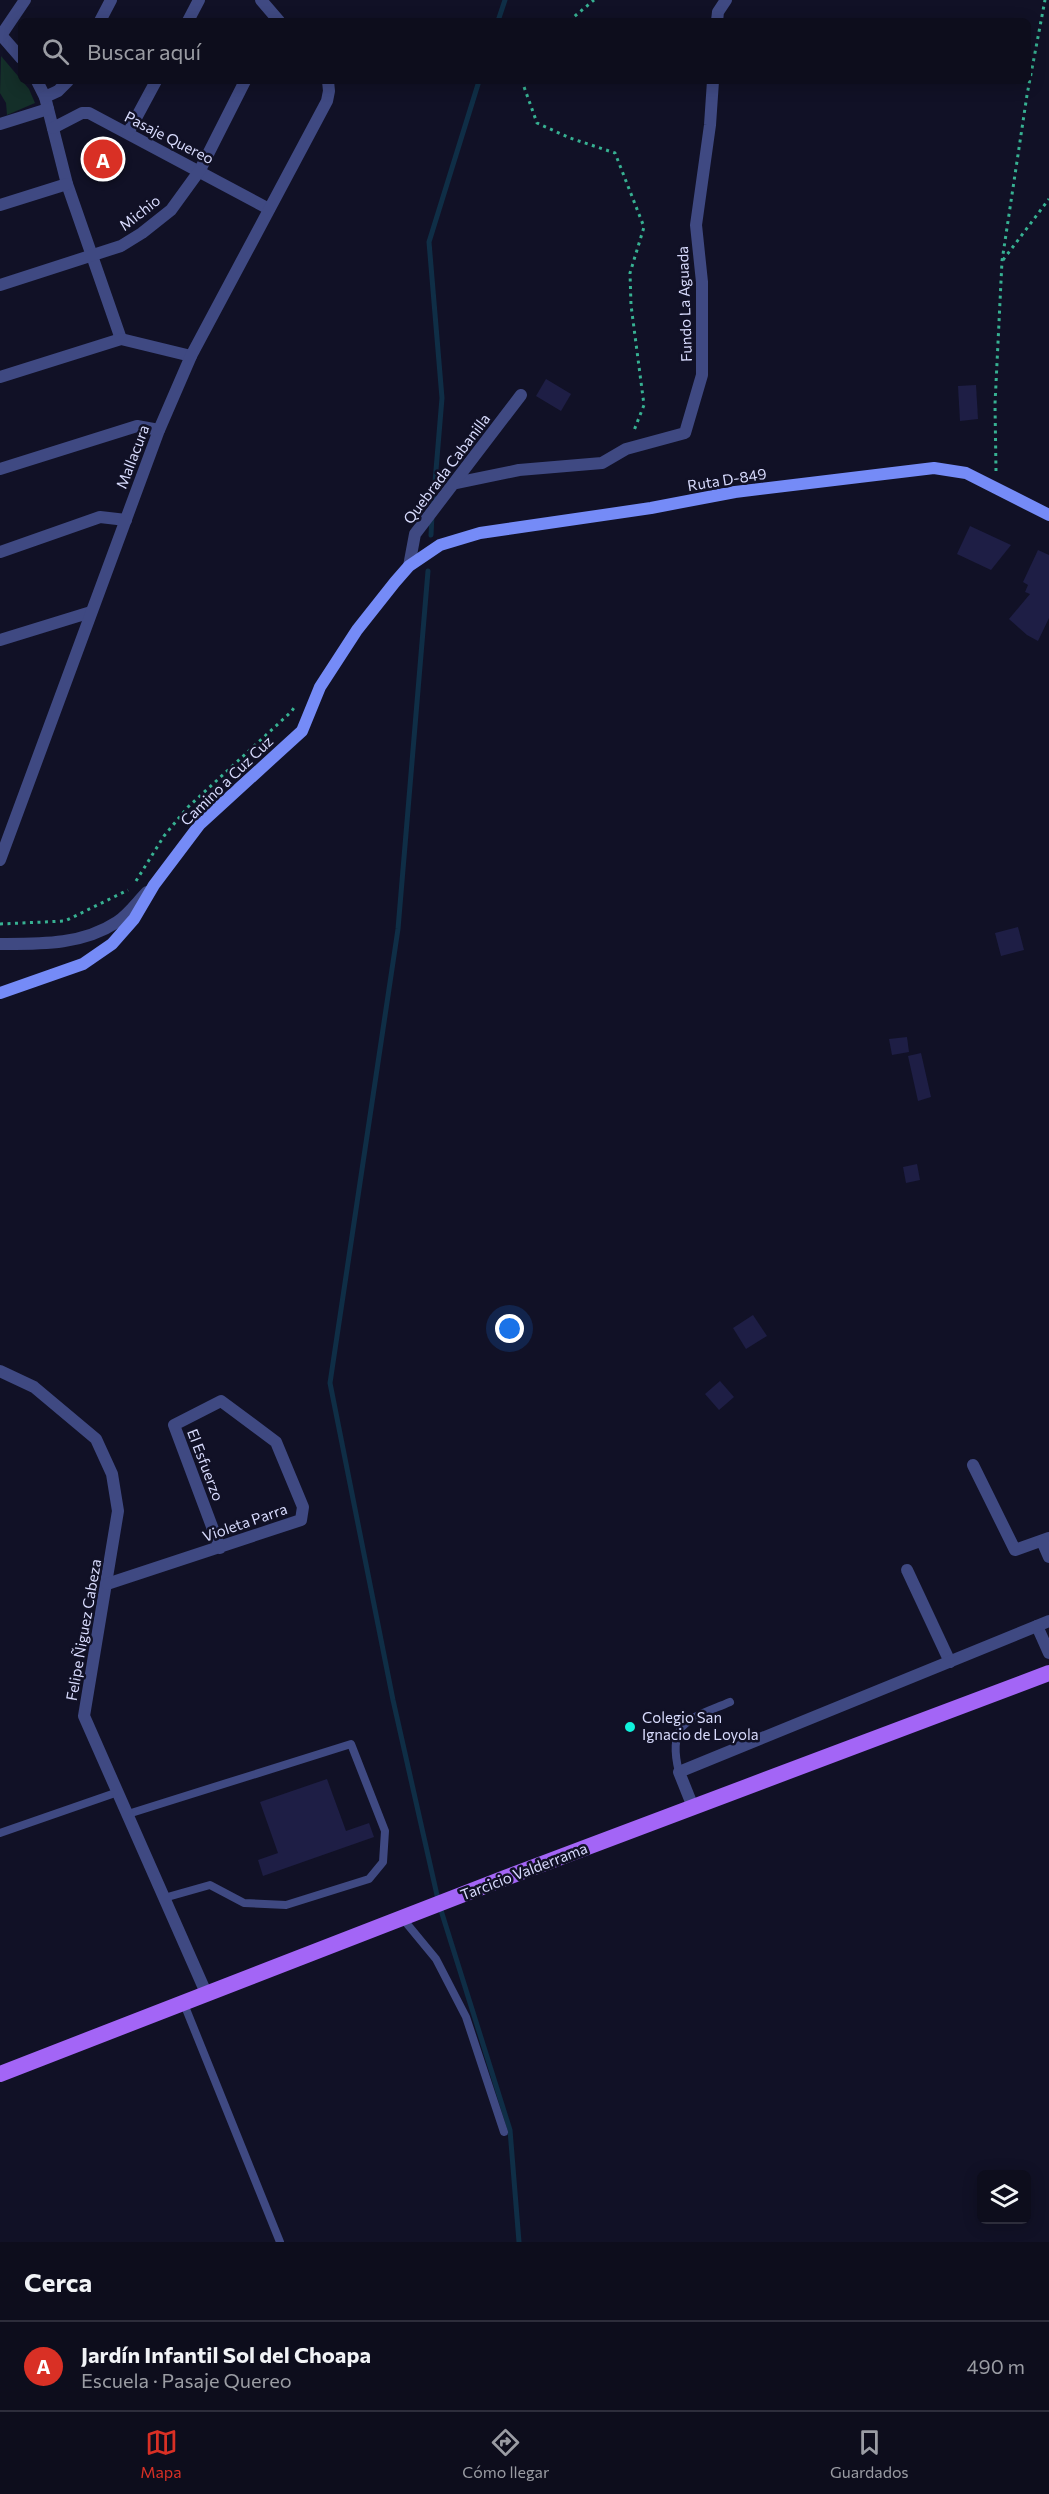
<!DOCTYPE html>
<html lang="es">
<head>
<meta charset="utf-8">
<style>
	body { margin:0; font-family:Commissioner,sans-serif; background:#161625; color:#f1f3f6 }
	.controls { position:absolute; right:18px; bottom:18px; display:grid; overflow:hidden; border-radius:9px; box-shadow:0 3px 15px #0003 }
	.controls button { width:54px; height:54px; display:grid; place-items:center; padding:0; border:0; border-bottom:2px solid #2d2d3b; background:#0d0d1c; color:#f1f3f6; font:30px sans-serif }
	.you { position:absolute; left:510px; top:1329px; width:21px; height:21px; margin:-15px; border:4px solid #fff; border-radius:50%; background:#1a73e8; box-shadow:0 0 0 9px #1a73e833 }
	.badge { display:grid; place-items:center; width:39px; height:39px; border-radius:50%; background:#d93025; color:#fff; font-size:20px; font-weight:700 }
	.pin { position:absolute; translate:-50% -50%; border:3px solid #fff; box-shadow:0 2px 6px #0006 }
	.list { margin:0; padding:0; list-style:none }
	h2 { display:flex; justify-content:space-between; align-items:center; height:78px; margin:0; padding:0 24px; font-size:26px }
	h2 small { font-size:20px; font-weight:400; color:#9a9ca3 }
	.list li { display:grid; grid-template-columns:39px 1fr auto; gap:18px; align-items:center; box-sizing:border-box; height:90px; padding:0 24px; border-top:2px solid #2d2d3b }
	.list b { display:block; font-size:22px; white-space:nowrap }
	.list p { margin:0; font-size:20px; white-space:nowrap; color:#9a9ca3 }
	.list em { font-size:20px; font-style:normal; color:#9a9ca3 }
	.icon { flex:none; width:33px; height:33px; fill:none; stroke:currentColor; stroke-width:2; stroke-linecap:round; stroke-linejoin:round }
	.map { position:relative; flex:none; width:1049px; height:2242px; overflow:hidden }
	.search { position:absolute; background:#0d0d1c; box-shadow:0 3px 15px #0003; left:18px; right:18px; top:18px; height:66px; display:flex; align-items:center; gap:15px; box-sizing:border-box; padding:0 21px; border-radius:9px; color:#9a9ca3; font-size:22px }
	.sheet { height:168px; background:#0d0d1c }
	nav { display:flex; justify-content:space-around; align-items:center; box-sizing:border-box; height:84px; border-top:2px solid #2d2d3b; background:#0d0d1c; font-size:16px; color:#9a9ca3 }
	nav a { display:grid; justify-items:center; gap:3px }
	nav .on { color:#d93025 }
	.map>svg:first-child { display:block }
	.green { fill:#142f29 }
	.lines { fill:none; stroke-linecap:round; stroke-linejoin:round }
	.stream { stroke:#0f2e46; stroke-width:5 }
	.building { fill:#1e1e45 }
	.path { stroke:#37b192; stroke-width:3; stroke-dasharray:3 4.5; stroke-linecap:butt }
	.service { stroke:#3f4982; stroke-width:8 }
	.minor { stroke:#3f4982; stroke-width:12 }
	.secondary { stroke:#758bf7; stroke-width:12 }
	.primary { stroke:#a365f6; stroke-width:16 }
	.poi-dot { fill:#10f1db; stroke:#111126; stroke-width:2 }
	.labels { text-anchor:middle; stroke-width:5; stroke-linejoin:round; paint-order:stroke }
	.street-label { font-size:15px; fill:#d8dbfd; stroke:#111126 }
	.poi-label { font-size:15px; fill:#d8dbfd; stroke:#111126; text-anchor:start }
</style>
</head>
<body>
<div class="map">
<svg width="1049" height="2242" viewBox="0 0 1049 2242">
	<rect width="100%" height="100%" fill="#111126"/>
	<path class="green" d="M 1,56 L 29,89 L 35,103 L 7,115 L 6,103 L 0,93 Z"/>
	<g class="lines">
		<g class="stream">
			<path d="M 498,21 L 505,0"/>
			<path d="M 433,506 L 442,398 L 429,242 L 479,81"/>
			<path d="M 431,535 L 432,515"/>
			<path d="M 428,571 L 398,929 L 330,1383 L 393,1700 L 439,1904 L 510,2130 L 519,2242"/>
		</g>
	</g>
	<g class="building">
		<path d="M 546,379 L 571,394 L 561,411 L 536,396 Z"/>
		<path d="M 976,385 L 978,419 L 960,421 L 958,386 Z"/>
		<path d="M 970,526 L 1011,545 L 991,570 L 957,554 Z"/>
		<path d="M 1038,550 L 1049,555 L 1049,618 L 1038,641 L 1027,635 L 1009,619 L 1030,594 L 1025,592 L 1028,585 L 1023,582 Z"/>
		<path d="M 1018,927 L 1024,950 L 1001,956 L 995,933 Z"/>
		<path d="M 907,1037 L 909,1052 L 892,1055 L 889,1039 Z"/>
		<path d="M 921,1053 L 931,1097 L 918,1101 L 908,1056 Z"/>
		<path d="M 917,1164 L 920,1180 L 906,1183 L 903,1167 Z"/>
		<path d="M 753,1315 L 767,1336 L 746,1349 L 733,1328 Z"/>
		<path d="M 720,1381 L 734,1397 L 719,1410 L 705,1394 Z"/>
		<path d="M 327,1779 L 346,1831 L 369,1823 L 374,1837 L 263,1876 L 258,1860 L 278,1853 L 260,1802 Z"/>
	</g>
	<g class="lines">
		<g class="path">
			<path d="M 569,21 L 594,0"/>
			<path d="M 526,81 L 523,84 L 537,123 L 570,138 L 615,153 L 644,227 L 630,273 L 631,305 L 644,405 L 633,433"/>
			<path d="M 1003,260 L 1049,199"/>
			<path d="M 996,471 L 995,404 L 1002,261 L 1027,95 L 1045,0"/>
			<path d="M 136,881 L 164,836 L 188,807 L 291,712 L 296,705"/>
			<path d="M 0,924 L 65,921 L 128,890"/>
		</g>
		<g class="service">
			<path d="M 679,1772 C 666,1721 690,1719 730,1702"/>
			<path d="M 128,1814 L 351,1744 L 385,1831 L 383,1862 L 369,1879 L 286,1905 L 244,1903 L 210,1885 L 164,1898"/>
			<path d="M 0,1833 L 118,1792"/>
			<path d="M 403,1919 L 436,1959 L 466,2017 L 504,2132"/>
			<path d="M 184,2004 L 280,2242"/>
		</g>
		<g class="minor">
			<path d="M 261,0 L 279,21"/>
			<path d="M 100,21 L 111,0"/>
			<path d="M 188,21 L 199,0"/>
			<path d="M 717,21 L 718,12 L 726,0"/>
			<path d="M 0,34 L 21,58"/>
			<path d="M 0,37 L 25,0"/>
			<path d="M 37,81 L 45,97 L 67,184 L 121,339"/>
			<path d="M 45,97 L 58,91 L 68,81"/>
			<path d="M 0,124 L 48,109"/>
			<path d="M 53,128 L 82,113 L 89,113 L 269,209"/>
			<path d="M 128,133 L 156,81"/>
			<path d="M 0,205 L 67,184"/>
			<path d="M 0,285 L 121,246 L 142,233 L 171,210 L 200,170 L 245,81"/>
			<path d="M 0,377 L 121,339 L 191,356"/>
			<path d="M 0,469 L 137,426 L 159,430"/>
			<path d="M 456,483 L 519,470 L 602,463 L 626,449 L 685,433 L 702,375 L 702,282 L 696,225 L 710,125 L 713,81"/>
			<path d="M 0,552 L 100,517 L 126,520"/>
			<path d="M 409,566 L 415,534 L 521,395"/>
			<path d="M 0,640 L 91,612"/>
			<path d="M 0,860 L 159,430 L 191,356 L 327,101 L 329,91 L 328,81"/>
			<path d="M 0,944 C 41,944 82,945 117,922 C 128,915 138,901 147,892"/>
			<path d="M 0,1371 L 34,1387 L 96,1439 L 112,1474 L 118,1511 L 84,1716 L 207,1995"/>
			<path d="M 973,1465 L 1015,1550 L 1049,1538"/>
			<path d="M 1042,1541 L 1049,1557"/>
			<path d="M 907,1570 L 950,1662"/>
			<path d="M 107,1584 L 301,1520 L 303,1507 L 276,1442 L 221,1401 L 174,1425 L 220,1548"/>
			<path d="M 1037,1626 L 1049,1653"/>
			<path d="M 693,1807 L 679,1772 L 1049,1621"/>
		</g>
		<path class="secondary" d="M 0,993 L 83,964 L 112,944 L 134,919 L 154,885 L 200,824 L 302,731 L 320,687 L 357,630 L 395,582 L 409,566 L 440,545 L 480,533 L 651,508 L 735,492 L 934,468 L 966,473 L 1049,515"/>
		<path class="primary" d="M 0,2074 L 505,1878 L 1049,1673"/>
	</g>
	<circle class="poi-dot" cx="630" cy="1727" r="6"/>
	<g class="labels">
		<g class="street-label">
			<text transform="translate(169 138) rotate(27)" y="5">Pasaje Quereo</text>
			<text transform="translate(140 213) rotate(-38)" y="5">Michio</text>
			<text transform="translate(685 304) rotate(-92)" y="5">Fundo La Aguada</text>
			<text transform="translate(133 457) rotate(-69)" y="5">Mallacura</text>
			<text transform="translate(447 469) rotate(-53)" y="5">Quebrada Cabanilla</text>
			<text transform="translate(727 480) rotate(-9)" y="5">Ruta D-849</text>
			<text transform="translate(227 781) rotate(-44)" y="5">Camino a Cuz Cuz</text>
			<text transform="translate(205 1465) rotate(69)" y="5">El Esfuerzo</text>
			<text transform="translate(245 1523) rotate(-19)" y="5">Violeta Parra</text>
			<text transform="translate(84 1630) rotate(-80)" y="5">Felipe Ñiguez Cabeza</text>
			<text transform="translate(524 1872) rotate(-21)" y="5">Tarcicio Valderrama</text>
		</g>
		<g class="poi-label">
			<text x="642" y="1723">Colegio San<tspan x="642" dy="17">Ignacio de Loyola</tspan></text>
		</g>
	</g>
</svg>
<div class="controls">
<button><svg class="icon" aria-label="layers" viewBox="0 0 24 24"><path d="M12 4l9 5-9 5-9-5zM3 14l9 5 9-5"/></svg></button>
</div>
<div class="you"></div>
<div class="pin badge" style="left:103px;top:159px">A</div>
<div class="search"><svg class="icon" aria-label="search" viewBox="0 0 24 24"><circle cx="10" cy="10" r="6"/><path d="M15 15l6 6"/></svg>Buscar aquí</div>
</div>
<section class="sheet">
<h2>Cerca<small></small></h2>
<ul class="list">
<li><span class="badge">A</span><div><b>Jardín Infantil Sol del Choapa</b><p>Escuela · Pasaje Quereo</p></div><em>490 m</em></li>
</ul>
</section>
<nav>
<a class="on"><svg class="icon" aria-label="map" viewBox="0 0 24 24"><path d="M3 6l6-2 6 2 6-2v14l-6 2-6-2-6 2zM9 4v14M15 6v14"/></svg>Mapa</a>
<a><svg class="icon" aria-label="directions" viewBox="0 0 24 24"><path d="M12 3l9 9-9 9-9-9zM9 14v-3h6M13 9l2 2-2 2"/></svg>Cómo llegar</a>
<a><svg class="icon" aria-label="saved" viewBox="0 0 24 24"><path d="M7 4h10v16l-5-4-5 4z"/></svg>Guardados</a>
</nav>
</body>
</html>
